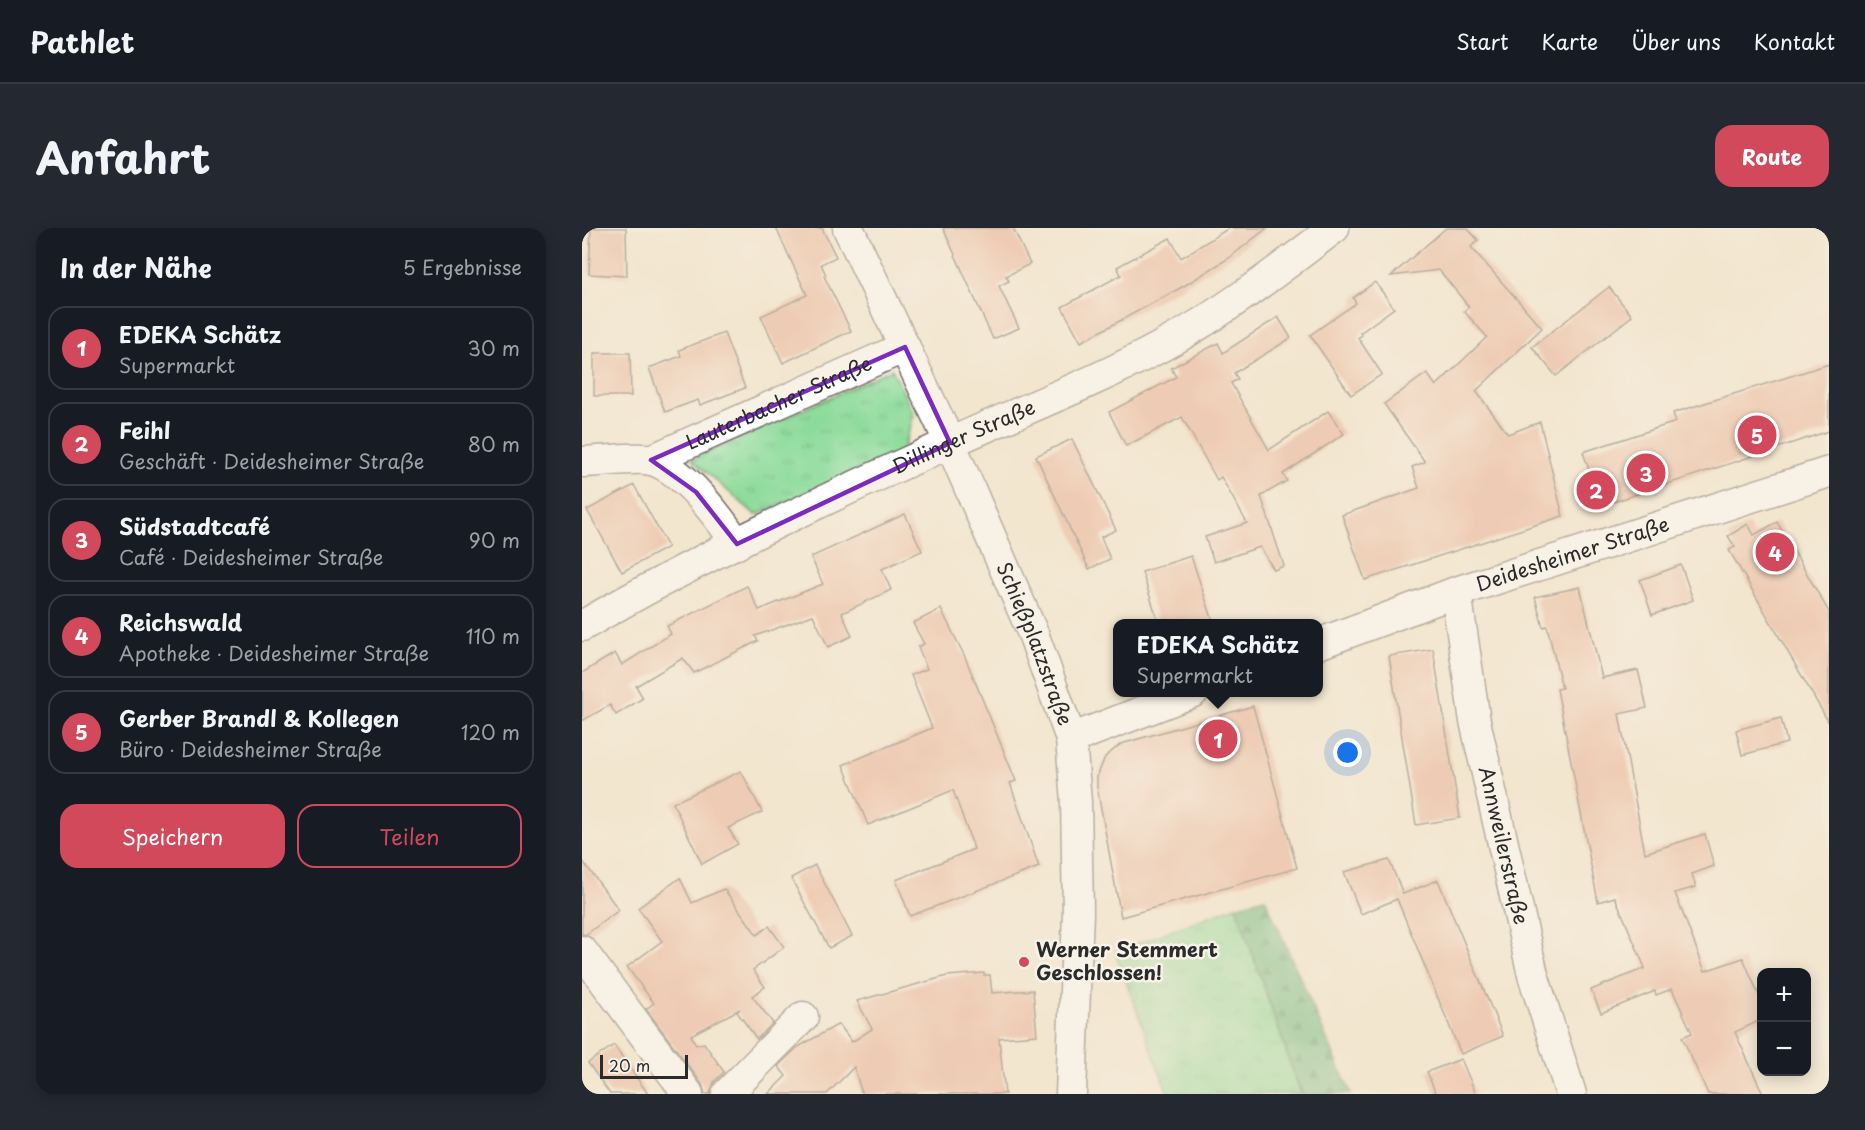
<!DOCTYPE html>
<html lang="de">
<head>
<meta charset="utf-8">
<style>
	body { margin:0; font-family:"Playpen Sans",sans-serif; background:#242831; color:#f1f3f6 }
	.controls { position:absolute; right:18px; bottom:18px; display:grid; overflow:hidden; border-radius:12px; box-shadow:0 3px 15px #0003 }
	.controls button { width:54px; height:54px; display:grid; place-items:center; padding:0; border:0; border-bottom:2px solid #363941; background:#171b24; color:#f1f3f6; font:30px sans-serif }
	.scale { position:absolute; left:18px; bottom:15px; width:88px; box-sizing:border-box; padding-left:6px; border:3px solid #2b2b2b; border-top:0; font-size:16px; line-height:21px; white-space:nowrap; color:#2b2b2b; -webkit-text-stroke:4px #f7f3e8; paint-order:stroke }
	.you { position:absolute; left:766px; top:525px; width:21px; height:21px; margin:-15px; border:4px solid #fff; border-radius:50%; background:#1a73e8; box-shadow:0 0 0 9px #1a73e833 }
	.badge { display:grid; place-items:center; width:39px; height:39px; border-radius:50%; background:#d1495b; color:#fff; font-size:20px; font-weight:700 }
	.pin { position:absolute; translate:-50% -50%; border:3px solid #fff; box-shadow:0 2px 6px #0006 }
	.popup { position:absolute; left:531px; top:391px; width:210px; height:78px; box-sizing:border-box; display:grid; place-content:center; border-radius:12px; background:#171b24; filter:drop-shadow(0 2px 4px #0005); font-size:20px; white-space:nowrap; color:#9ea1a6 }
	.popup b { font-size:22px; color:#f1f3f6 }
	.popup::after { content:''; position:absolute; left:50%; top:100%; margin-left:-12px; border:12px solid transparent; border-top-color:#171b24 }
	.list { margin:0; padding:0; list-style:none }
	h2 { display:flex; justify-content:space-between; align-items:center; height:78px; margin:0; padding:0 24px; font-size:26px }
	h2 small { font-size:20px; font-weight:400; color:#9ea1a6 }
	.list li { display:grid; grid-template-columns:39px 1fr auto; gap:18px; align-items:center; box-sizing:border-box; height:84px; margin:0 12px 12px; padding:0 12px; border:2px solid #363941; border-radius:18px }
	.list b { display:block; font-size:22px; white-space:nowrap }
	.list p { margin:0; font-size:20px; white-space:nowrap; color:#9ea1a6 }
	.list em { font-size:20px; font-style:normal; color:#9ea1a6 }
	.actions { display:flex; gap:12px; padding:18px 24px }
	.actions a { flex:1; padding:14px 0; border:2px solid #d1495b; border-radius:18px; text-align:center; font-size:21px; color:#d1495b }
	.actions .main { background:#d1495b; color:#fff }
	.map { position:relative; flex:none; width:1247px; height:866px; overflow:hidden; border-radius:18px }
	header { display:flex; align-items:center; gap:36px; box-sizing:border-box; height:84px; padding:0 30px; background:#171b24; border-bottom:2px solid #363941 }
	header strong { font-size:28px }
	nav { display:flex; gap:33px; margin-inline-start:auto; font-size:21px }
	.intro { display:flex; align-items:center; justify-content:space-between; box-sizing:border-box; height:144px; padding:0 36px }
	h1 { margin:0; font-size:42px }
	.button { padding:15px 27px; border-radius:18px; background:#d1495b; color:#fff; font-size:21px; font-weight:700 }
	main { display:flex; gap:36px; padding:0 36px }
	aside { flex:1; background:#171b24; border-radius:18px; box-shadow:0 3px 15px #0003 }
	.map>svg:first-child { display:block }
	.grass { fill:url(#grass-tufts); stroke:#5b8362; stroke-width:1.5 }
	.forest { fill:url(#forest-firs); stroke:#4e7356; stroke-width:1.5 }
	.building { fill:#e9ac92 }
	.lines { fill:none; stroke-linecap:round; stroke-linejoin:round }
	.minor-casing { stroke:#716c64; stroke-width:33 }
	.minor { stroke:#fff; stroke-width:30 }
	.marked { fill:none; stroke:#7b2cbf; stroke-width:4.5; stroke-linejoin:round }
	.poi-dot { fill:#d1495b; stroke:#f7f3e8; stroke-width:2 }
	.labels { text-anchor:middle; stroke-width:5; stroke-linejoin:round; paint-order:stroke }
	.street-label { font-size:20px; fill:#2b2b2b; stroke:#f7f3e8 }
	.poi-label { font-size:20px; font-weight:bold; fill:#2b2b2b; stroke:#f7f3e8; text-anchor:start }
</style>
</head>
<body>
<header>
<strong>Pathlet</strong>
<nav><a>Start</a><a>Karte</a><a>Über uns</a><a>Kontakt</a></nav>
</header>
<div class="intro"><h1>Anfahrt</h1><a class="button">Route</a></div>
<main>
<aside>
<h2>In der Nähe<small>5 Ergebnisse</small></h2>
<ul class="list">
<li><span class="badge">1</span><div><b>EDEKA Schätz</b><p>Supermarkt</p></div><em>30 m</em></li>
<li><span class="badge">2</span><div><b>Feihl</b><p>Geschäft · Deidesheimer Straße</p></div><em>80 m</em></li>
<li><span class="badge">3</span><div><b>Südstadtcafé</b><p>Café · Deidesheimer Straße</p></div><em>90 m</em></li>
<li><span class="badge">4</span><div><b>Reichswald</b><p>Apotheke · Deidesheimer Straße</p></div><em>110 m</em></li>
<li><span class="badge">5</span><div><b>Gerber Brandl &amp; Kollegen</b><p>Büro · Deidesheimer Straße</p></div><em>120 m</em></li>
</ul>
<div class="actions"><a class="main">Speichern</a><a>Teilen</a></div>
</aside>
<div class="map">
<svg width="1247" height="866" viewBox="0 0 1247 866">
	<defs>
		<pattern id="grass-tufts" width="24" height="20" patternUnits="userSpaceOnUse" patternTransform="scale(1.5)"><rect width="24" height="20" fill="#8bdb9a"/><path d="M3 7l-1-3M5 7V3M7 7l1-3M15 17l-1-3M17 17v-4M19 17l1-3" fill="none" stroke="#78bc85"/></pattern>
		<pattern id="forest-firs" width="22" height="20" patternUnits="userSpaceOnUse" patternTransform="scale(1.5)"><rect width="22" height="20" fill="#70bb82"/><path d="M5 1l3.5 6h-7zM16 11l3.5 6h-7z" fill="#5c986b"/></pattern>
	</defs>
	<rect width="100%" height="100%" fill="#f7f3e8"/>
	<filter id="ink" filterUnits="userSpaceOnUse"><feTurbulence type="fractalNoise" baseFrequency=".0167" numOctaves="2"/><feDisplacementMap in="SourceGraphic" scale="12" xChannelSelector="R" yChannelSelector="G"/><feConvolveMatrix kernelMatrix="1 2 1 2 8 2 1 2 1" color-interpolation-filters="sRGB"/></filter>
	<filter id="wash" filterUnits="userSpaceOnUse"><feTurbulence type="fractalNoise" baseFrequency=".008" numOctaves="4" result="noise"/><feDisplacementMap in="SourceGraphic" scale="24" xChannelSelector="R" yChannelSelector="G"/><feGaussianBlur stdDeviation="1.35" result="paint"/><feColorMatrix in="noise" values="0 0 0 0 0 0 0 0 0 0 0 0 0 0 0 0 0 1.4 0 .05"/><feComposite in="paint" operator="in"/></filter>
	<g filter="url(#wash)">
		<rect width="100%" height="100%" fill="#f3e6cf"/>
		<g class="grass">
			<path d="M 310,141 L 332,187 L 321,222 L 174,287 L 110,232 Z"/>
			<path d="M 654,678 L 719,866 L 586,866 L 533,724 Z"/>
		</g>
		<path class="forest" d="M 683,670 L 769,866 L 719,866 L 654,678 Z"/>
		<g id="blocks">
			<g class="building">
				<path d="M 9,0 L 44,0 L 45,48 L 7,46 Z"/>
				<path d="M 194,0 L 240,0 L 254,29 L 239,36 L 244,47 L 242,48 L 269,103 L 201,135 L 179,88 L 225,67 Z"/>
				<path d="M 361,0 L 431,0 L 448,36 L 424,48 L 427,53 L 417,58 L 437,100 L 411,111 Z"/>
				<path d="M 647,0 L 685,0 L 647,30 L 602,58 L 499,114 L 480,79 L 539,47 L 535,39 L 588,10 L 599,30 Z"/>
				<path d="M 864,0 L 885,0 L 896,12 L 889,19 L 960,100 L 894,163 L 926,206 L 958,194 L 981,288 L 783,352 L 760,287 L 837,260 L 830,239 L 843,234 L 802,176 L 845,145 L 854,158 L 905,109 L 882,83 L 887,79 L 857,42 L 809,48 Z"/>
				<path d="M 793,54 L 812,80 L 778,105 L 780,107 L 776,110 L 800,146 L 769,167 L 728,107 L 774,75 L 771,70 Z"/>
				<path d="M 1027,59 L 1050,88 L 974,148 L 950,119 Z"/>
				<path d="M 696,89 L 709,110 L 652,145 L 656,151 L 649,155 L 687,222 L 746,183 L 762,206 L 701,246 L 705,253 L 679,268 L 702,338 L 692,342 L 678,319 L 632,334 L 623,309 L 665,295 L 639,249 L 635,252 L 600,189 L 544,218 L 527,184 L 594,149 L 589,140 L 636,115 L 641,125 Z"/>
				<path d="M 142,105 L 163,160 L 118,177 L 116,172 L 83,184 L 67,140 L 99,128 L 97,122 Z"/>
				<path d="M 12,125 L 48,125 L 49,168 L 12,168 Z"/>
				<path d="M 1247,136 L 1247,203 L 1019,278 L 1001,224 L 1094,194 L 1091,185 Z"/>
				<path d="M 490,211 L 534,302 L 519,309 L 528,331 L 507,341 L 454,228 Z"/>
				<path d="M 52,257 L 86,319 L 40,344 L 5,282 Z"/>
				<path d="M 323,286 L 340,323 L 300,341 L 309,362 L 260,385 L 270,408 L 246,419 L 231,387 L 173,408 L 176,413 L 112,445 L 101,430 L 54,458 L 61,470 L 34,487 L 28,477 L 0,493 L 0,445 L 33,425 L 40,437 L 89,406 L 85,398 L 165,358 L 177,382 L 241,356 L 229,329 Z"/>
				<path d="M 1195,294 L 1247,384 L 1247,495 L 1147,322 L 1153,319 L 1146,308 L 1166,296 L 1172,307 Z"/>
				<path d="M 609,328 L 632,396 L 577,396 L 560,344 Z"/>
				<path d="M 1099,337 L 1111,372 L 1070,387 L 1058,352 Z"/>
				<path d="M 998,359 L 1020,450 L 1056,442 L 1065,480 L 1037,486 L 1063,625 L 1123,606 L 1132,638 L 1110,646 L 1114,659 L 1093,665 L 1123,743 L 1161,730 L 1179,772 L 1179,792 L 1153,804 L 1181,866 L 1126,866 L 1100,809 L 1110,805 L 1090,761 L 1074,767 L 1073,763 L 1019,785 L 1009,762 L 1063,740 L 1033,669 L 1016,674 L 975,461 L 980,460 L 965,398 L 961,399 L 953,369 Z"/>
				<path d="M 359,381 L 383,429 L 434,553 L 428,555 L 457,639 L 328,688 L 314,652 L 392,621 L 371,562 L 286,597 L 261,537 L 350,500 L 329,447 L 345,441 L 336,419 L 342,416 L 331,395 Z"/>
				<path d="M 851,421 L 878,590 L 834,597 L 807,428 Z"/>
				<path d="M 671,478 L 715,640 L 539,689 L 515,559 L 515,549 L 523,529 L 539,516 Z"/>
				<path d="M 1199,490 L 1205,515 L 1160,527 L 1154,502 Z"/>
				<path d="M 159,543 L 180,584 L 146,600 L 156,616 L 120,636 L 91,575 Z"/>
				<path d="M 0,632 L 37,682 L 3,707 L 0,706 Z"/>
				<path d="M 807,632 L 821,666 L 856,652 L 921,808 L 879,826 L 815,671 L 779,686 L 762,644 Z"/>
				<path d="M 233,637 L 270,708 L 247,720 L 209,650 Z"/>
				<path d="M 98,650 L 110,675 L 142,661 L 175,707 L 187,698 L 202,719 L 171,742 L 183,759 L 170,768 L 191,795 L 175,811 L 155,784 L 158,781 L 109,807 L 114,817 L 122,815 L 142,844 L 132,854 L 128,866 L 123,866 L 120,856 L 64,781 L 72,775 L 45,739 L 80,713 L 56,680 Z"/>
				<path d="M 402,745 L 402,747 L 408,747 L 410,765 L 451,762 L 455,807 L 417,810 L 423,866 L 280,866 L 272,839 L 245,866 L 186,866 L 204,848 L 196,838 L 216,819 L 257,796 L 270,814 L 290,801 L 275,773 L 365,748 Z"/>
				<path d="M 32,817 L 66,866 L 28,866 L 6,835 Z"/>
				<path d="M 879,831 L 894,866 L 854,866 L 845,844 Z"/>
			</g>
		</g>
	</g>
	<g filter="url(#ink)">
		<use href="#blocks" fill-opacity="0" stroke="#716c64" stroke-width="1.5"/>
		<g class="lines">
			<defs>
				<g id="minor">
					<path id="s1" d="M 266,0 L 368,215 L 452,408 L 489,511 L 494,574 L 496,685 L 489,866"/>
					<path id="s2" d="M 69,232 L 323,119"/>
					<path d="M 0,234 C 16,234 57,228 70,232 C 102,242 137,289 155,316"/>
					<path id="s3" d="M 874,364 L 893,493 L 951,747 L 989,866"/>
					<path id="s4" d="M 0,398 C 118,329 245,270 370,214 C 440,182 512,155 580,118 C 641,85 697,42 752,0"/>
					<path id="s5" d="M 736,416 L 874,364 L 1247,244"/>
					<path d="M 489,511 L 611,464"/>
					<path d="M 0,723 L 106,866"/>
					<path d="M 145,866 L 221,789"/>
				</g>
			</defs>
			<use href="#minor" class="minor-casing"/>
			<use href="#minor" class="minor"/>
		</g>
	</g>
	<path d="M0 0H1247V866H0ZM 323,119 L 368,215 L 155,316 L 114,264 L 69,232 Z" fill="#f3e6cf" fill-opacity=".55" fill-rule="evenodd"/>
	<path class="marked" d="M 323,119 L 368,215 L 155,316 L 114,264 L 69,232 Z"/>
	<circle class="poi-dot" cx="442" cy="734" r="6"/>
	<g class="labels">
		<g class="street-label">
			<text dy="7" stroke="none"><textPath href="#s2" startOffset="140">Lauterbacher Straße</textPath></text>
			<text dy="7" stroke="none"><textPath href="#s4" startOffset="426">Dillinger Straße</textPath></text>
			<text dy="7" stroke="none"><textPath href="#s5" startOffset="270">Deidesheimer Straße</textPath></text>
			<text dy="7" stroke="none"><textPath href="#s1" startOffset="456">Schießplatzstraße</textPath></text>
			<text dy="7" stroke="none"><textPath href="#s3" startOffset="258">Annweilerstraße</textPath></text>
		</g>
		<g class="poi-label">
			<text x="454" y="729">Werner Stemmert<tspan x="454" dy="23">Geschlossen!</tspan></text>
		</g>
	</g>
</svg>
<div class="controls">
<button>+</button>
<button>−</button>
</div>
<div class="scale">20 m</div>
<div class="you"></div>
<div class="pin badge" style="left:636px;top:511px">1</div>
<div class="popup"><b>EDEKA Schätz</b>Supermarkt</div>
<div class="pin badge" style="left:1014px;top:262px">2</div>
<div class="pin badge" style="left:1064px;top:245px">3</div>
<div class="pin badge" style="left:1193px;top:324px">4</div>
<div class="pin badge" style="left:1175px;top:207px">5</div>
</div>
</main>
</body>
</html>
